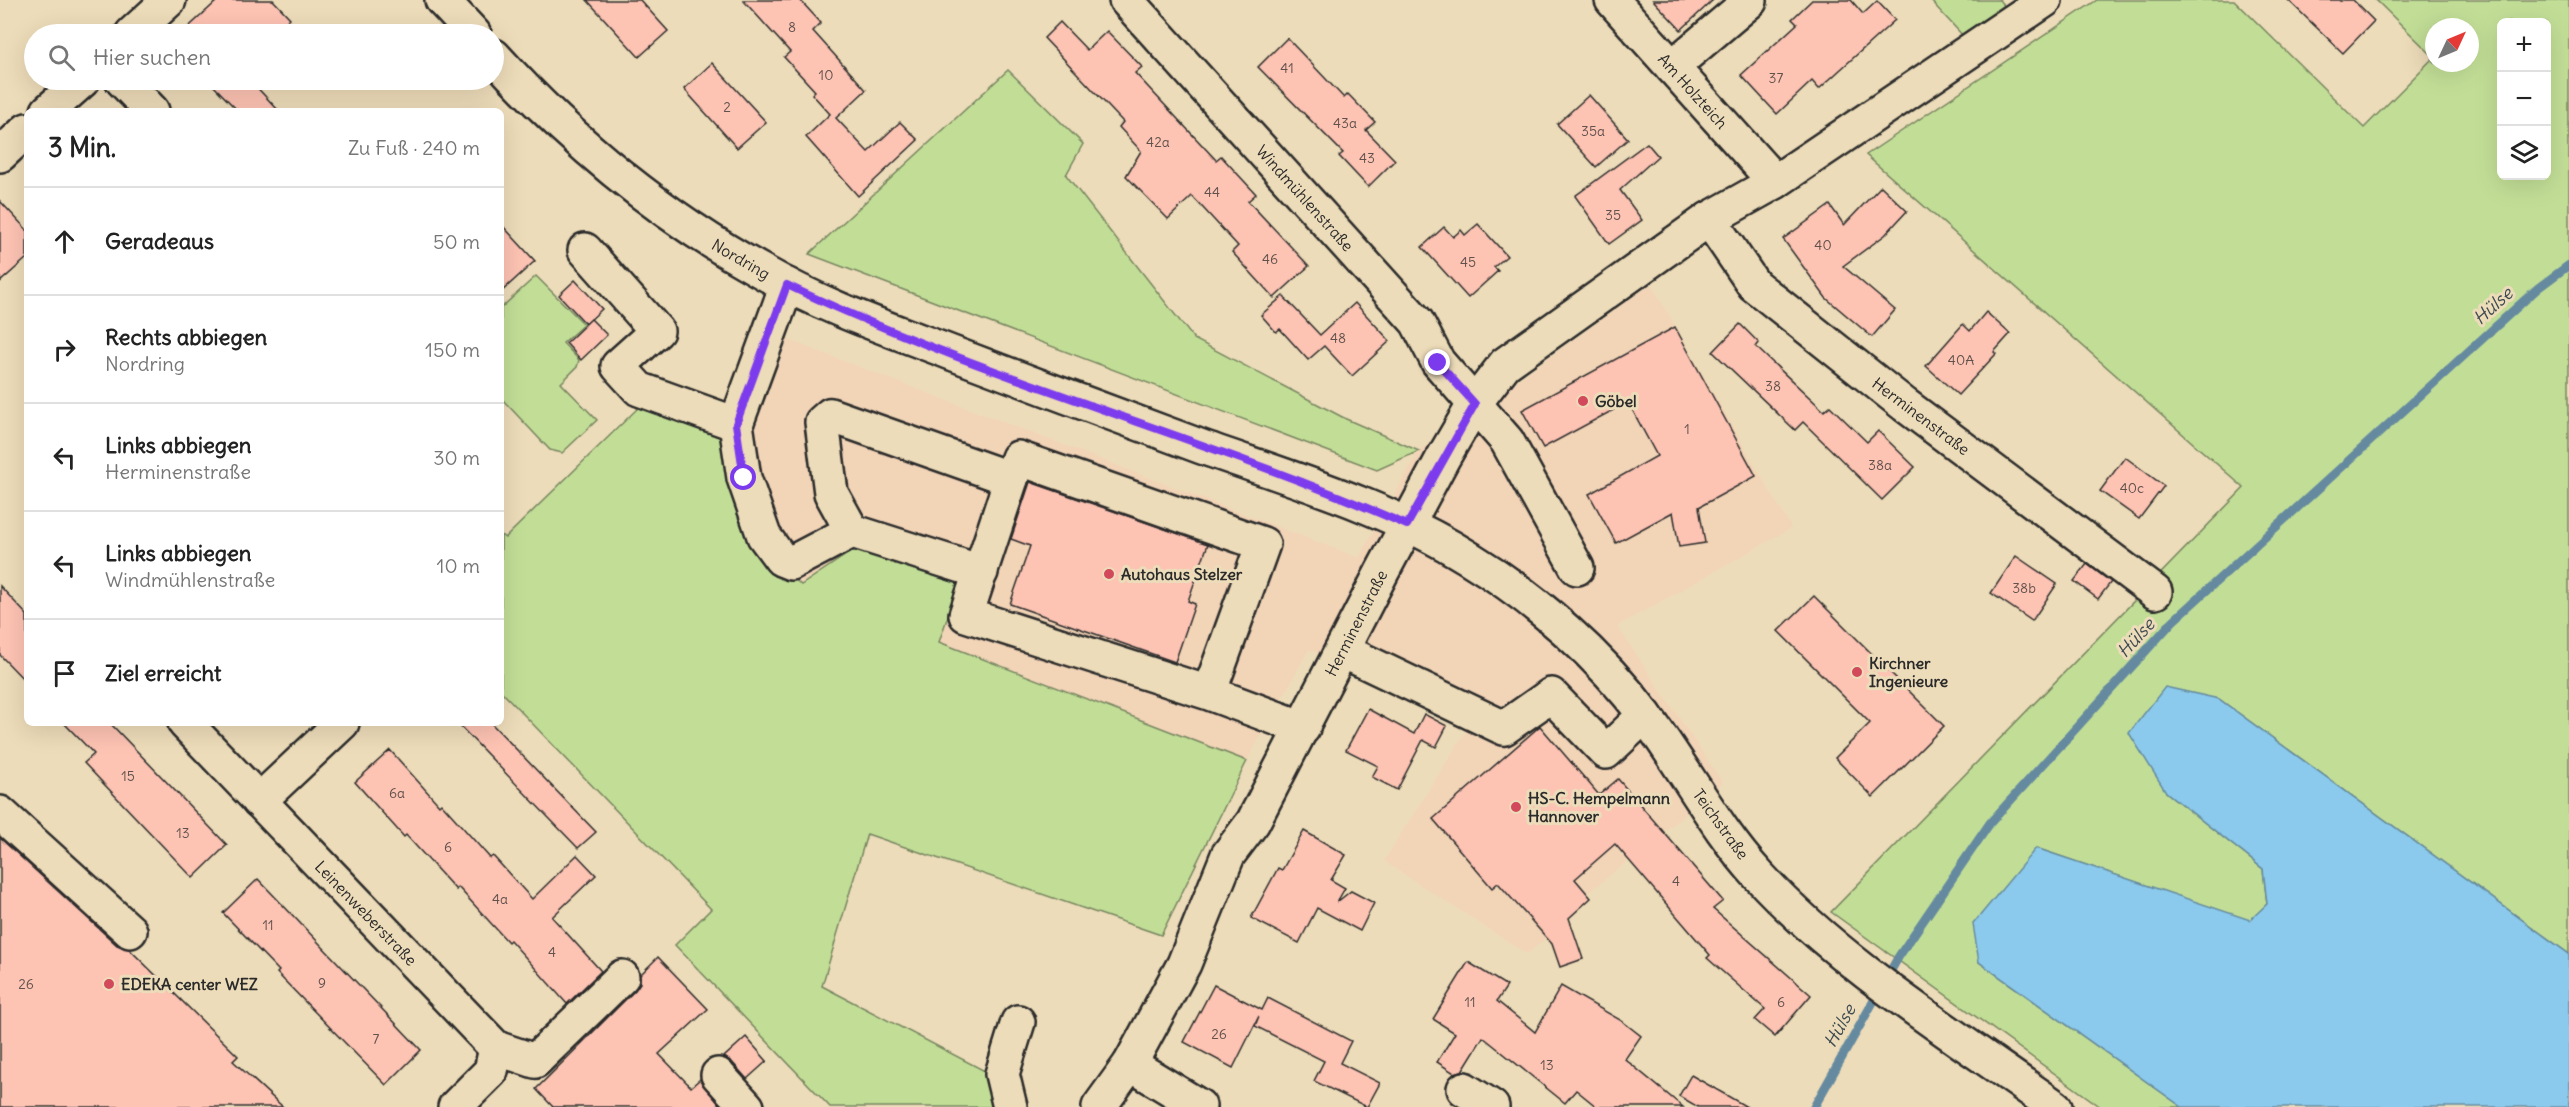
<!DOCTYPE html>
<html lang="de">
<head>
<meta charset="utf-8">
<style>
	body { margin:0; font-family:Delius,sans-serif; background:#f2f2f2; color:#222 }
	.controls { position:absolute; right:18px; top:18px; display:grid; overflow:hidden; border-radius:9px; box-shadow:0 6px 24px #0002 }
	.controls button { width:54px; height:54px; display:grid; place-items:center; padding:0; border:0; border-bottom:2px solid #e0e0e0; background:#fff; color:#222; font:30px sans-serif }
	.compass { position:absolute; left:2425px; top:18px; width:54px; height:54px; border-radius:50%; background:#fff; box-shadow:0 6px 24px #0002; rotate:46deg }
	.stop { position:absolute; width:18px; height:18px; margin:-14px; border:4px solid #7c3aed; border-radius:50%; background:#fff }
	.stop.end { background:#7c3aed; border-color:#fff; box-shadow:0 2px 6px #0008 }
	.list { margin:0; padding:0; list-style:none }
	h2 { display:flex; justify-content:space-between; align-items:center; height:78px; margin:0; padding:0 24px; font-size:26px }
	h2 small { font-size:20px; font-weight:400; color:#767676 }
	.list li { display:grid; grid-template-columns:39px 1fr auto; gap:18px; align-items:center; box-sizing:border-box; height:108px; padding:0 24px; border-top:2px solid #e0e0e0 }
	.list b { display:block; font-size:22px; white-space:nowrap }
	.list p { margin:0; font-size:20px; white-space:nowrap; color:#767676 }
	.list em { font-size:20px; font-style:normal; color:#767676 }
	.icon { flex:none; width:33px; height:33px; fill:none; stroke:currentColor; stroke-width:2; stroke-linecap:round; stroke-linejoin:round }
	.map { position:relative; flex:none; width:2569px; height:1107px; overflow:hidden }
	.search { position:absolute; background:#fff; box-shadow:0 6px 24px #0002; left:24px; top:24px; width:480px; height:66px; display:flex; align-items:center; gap:15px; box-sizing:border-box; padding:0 21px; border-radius:33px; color:#767676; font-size:22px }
	.panel { position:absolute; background:#fff; box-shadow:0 6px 24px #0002; left:24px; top:108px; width:480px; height:618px; border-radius:9px }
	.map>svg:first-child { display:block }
	.built { fill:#f2d4b7 }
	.green { fill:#c2de96; stroke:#768460; stroke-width:1.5; fill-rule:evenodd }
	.water { fill:#8bcaec; stroke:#658a9f; stroke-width:1.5 }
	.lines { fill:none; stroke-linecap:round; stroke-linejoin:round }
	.stream { stroke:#658a9f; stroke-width:9 }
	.building { fill:#fdc3b3; stroke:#2b2b2b; stroke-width:1.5 }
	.minor-casing { stroke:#2b2b2b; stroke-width:38 }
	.minor { stroke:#eddcb9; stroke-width:33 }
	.route { stroke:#7c3aed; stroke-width:8 }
	.poi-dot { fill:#d1495b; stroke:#eddcb9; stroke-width:2 }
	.labels { text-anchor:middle; stroke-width:6; stroke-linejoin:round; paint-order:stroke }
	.number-label { font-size:14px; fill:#60514d }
	.street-label { font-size:16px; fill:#2b2b2b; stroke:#eddcb9 }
	.poi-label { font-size:16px; font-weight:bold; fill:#2b2b2b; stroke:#eddcb9; text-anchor:start }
	.water-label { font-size:18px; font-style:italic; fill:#3e4b52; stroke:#eddcb9 }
</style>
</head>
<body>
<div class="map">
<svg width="2569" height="1107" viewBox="0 0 2569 1107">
	<rect width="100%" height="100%" fill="#eddcb9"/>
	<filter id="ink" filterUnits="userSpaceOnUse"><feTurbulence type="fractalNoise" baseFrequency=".0167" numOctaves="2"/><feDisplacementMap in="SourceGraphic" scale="12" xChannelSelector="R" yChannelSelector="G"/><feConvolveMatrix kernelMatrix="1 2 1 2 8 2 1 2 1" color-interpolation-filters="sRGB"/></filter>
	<g filter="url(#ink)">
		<path class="built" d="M 1651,284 L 1791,528 L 1617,626 L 1723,783 L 1588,893 L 1591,898 L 1564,923 L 1543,933 L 1546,938 L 1527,954 L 1384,861 L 1468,728 L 1364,674 L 1309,649 L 1247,761 L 939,642 L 963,573 L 867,541 L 801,585 L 755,541 L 736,439 L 783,338 L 1359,558 L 1419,451 Z"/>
		<g class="green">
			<path d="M 1930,0 L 1999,0 L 2008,10 L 1965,38 Z"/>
			<path d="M 2097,0 L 2234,0 L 2364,128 L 2434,57 L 2376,0 L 2569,0 L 2569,954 L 2219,699 L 2166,792 L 2263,869 L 2267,904 L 2251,921 L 2036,848 L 1979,962 L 2182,1107 L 2101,1107 L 1831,912 L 2244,488 L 1866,155 ZM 2502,22 L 2546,22 L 2546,176 L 2502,176 ZM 2434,27 L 2470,27 L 2470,63 L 2434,63 Z"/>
			<path d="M 1008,70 L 1083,144 L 1066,175 L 1194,339 L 1346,419 L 1419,451 L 1377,470 L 809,254 Z"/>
			<path d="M 536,276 L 584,324 L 563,343 L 579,360 L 577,367 L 561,383 L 597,420 L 562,453 L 550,450 L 501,398 L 501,308 Z"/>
			<path d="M 638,408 L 736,439 L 755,541 L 801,585 L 867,541 L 963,572 L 939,642 L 1247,761 L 1161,935 L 867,834 L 822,986 L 983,1070 L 997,1107 L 830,1107 L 675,945 L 711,909 L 501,691 L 501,535 L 505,538 Z"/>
		</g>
		<path class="water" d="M 2165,687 L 2219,699 L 2569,954 L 2569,1107 L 2182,1107 L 1979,962 L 1973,924 L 2036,848 L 2250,920 L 2267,904 L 2263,869 L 2166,792 L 2129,733 Z"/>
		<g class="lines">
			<path class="stream" d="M 1814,1107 L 1899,956 L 1990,823 L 2173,621 L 2538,288 L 2569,265"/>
		</g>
		<g class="building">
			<path d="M 218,0 L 273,0 L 290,18 L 273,34 L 181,34 Z"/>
			<path d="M 587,0 L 640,0 L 668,31 L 639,57 Z"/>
			<path d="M 743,0 L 800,0 L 821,23 L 813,31 L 866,90 L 836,118 L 868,152 L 900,122 L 918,140 L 858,196 L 806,137 L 830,114 L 812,94 L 815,91 L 784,57 L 790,52 Z"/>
			<path d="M 1653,0 L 1713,0 L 1681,30 Z"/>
			<path d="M 1812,0 L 1851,0 L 1863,14 L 1877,1 L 1895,20 L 1819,89 L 1812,81 L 1777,114 L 1741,75 L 1797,24 L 1792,19 Z"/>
			<path d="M 2288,0 L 2353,0 L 2374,21 L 2343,53 Z"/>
			<path d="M 1060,22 L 1087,50 L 1107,31 L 1142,67 L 1135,73 L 1216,160 L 1221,156 L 1256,194 L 1248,201 L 1309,266 L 1274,298 L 1232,252 L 1238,246 L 1192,196 L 1168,219 L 1126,176 L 1141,151 L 1119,127 L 1123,122 L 1044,38 Z"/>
			<path d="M 1287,38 L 1344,98 L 1348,94 L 1375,122 L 1366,130 L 1395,160 L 1368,187 L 1339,156 L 1343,153 L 1258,67 Z"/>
			<path d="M 712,63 L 766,122 L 737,148 L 684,89 Z"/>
			<path d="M 208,80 L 250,80 L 279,111 L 238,111 Z"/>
			<path d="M 1589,95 L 1628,139 L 1596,167 L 1557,124 Z"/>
			<path d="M 1647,143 L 1658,156 L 1620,190 L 1642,220 L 1609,244 L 1575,196 Z"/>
			<path d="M 1881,186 L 1907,211 L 1885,235 L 1843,266 L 1895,310 L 1872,337 L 1826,298 L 1783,239 L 1830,205 L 1844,225 Z"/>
			<path d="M 0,201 L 27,230 L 27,258 L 0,282 Z"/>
			<path d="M 501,224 L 535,261 L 501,292 Z"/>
			<path d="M 1478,224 L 1507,256 L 1494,267 L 1498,271 L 1468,298 L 1422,247 L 1444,227 L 1453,237 L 1461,230 L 1465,235 Z"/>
			<path d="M 575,280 L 602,309 L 586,324 L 559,295 Z"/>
			<path d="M 1283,296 L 1320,335 L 1355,303 L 1390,341 L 1352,376 L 1324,346 L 1308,360 L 1280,329 L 1276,332 L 1261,315 Z"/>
			<path d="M 1986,312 L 2010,334 L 1994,352 L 1996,354 L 1958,395 L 1926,366 L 1963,324 L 1970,331 Z"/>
			<path d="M 591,319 L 607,335 L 581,360 L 566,343 Z"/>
			<path d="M 1740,324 L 1759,343 L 1756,347 L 1824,411 L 1830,406 L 1867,442 L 1878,431 L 1915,467 L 1882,500 L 1803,422 L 1795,430 L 1713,352 Z"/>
			<path d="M 1675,327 L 1756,476 L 1699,507 L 1705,543 L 1679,547 L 1673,512 L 1616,543 L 1589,494 L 1657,456 L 1628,402 L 1543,448 L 1522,410 Z"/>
			<path d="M 2125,457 L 2164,486 L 2139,519 L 2100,491 Z"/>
			<path d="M 1030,482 L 1208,544 L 1188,601 L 1195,604 L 1175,662 L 1010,604 L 1030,546 L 1011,539 Z"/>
			<path d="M 2016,556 L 2057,584 L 2032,621 L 1991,593 Z"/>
			<path d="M 2087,564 L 2111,582 L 2098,599 L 2074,581 Z"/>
			<path d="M 0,586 L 27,615 L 27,683 L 0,655 Z"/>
			<path d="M 1814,596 L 1944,726 L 1873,797 L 1835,758 L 1870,723 L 1778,631 Z"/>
			<path d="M 1368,709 L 1414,734 L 1424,714 L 1447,726 L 1436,747 L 1423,740 L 1397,790 L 1372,777 L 1378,766 L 1346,750 Z"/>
			<path d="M 64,723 L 110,723 L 227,845 L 193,878 L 84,763 L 94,754 Z"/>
			<path d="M 457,723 L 491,723 L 596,832 L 578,848 Z"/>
			<path d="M 1540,726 L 1599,795 L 1618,779 L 1723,901 L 1713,909 L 1811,995 L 1775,1037 L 1755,1020 L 1765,1009 L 1707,958 L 1710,955 L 1615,844 L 1575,879 L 1591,898 L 1569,918 L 1583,959 L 1560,967 L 1552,944 L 1498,883 L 1492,888 L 1433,819 Z"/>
			<path d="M 390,750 L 439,805 L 441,803 L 490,858 L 493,856 L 532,899 L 577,855 L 596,875 L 552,917 L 601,971 L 567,1004 L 510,940 L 508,942 L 458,887 L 456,890 L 406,835 L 404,837 L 355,782 Z"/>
			<path d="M 1304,831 L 1346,855 L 1331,880 L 1345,888 L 1337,902 L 1351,891 L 1374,903 L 1360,931 L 1317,908 L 1299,943 L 1251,918 L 1278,868 L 1282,870 Z"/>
			<path d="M 0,838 L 117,945 L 129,949 L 238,1056 L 233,1061 L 283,1107 L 0,1107 Z"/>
			<path d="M 258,879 L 421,1050 L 386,1085 L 277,973 L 279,971 L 223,913 Z"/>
			<path d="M 658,957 L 708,1009 L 659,1054 L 691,1087 L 700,1079 L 719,1104 L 716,1107 L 553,1107 L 536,1089 L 635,990 L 640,983 L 640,975 Z"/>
			<path d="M 1468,962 L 1507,986 L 1497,1001 L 1535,1032 L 1561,986 L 1622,1021 L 1641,1036 L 1625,1059 L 1683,1107 L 1597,1107 L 1576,1090 L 1565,1103 L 1483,1037 L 1462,1071 L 1454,1073 L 1437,1062 L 1455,1033 L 1433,1019 Z"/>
			<path d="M 1214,985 L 1262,1010 L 1268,998 L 1351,1041 L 1340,1063 L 1380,1083 L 1367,1107 L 1314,1081 L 1324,1061 L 1255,1026 L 1259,1016 L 1233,1068 L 1184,1042 Z"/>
			<path d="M 746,1037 L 767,1061 L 747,1079 L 732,1062 L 724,1057 Z"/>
			<path d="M 1691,1075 L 1747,1107 L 1698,1107 L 1679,1096 Z"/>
		</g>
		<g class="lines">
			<defs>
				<g id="minor">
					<path d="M 442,0 L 474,34"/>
					<path d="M 1126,0 L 1417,322 L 1438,362 L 1507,441 L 1577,568"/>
					<path d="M 1612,0 L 1775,182"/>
					<path d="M 132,34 L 169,0"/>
					<path d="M 494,56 C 571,141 662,216 763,272 C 822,306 886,328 949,352 C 1033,384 1118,416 1202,447 C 1292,479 1388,507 1469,558 C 1536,599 1600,655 1647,718 C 1686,770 1715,828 1759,876 C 1842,966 1955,1035 2055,1107"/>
					<path d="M 1672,67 L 1750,1"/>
					<path d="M 122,80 L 152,111"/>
					<path d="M 48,111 L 83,80"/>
					<path d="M 0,155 L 27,130"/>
					<path d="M 1709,219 L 1754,285 L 1905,405 L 2155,592"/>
					<path d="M 585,250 L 657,331 L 618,366 L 639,389 L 736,424"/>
					<path d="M 787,285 L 736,424 L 744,478 L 764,536 L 781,559 L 791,563 L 852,531"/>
					<path d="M 981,572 L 852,531 L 831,493 L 822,422 L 830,415 L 1011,479"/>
					<path d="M 1343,651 L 1504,728 L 1551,695 L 1606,752 L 1645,715"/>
					<path d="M 1209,693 L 1263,544 L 1018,458 L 966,615 L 1209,693 L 1303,728"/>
					<path d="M 185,723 L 496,1048 L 491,1071 L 455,1107"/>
					<path d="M 259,801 L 342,723"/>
					<path d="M 0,813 L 130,931"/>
					<path d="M 496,1048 L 535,1061 L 622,977"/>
					<path d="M 1130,1064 L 1199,1106"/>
					<path d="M 718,1075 L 747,1107"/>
					<path d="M 1464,1089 L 1492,1107"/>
					<path d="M 1010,1107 L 1002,1074 L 1018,1022"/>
					<path d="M 1099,1107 L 1130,1064 L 1184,964 L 1228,855 L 1253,822 L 1382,572 L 1443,458 L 1475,403 L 1505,364 L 1709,219 L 1775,182 L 2045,0"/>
				</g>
			</defs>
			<use href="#minor" class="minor-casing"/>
			<use href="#minor" class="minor"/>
		</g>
	</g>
	<g class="lines" filter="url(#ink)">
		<path class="route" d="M 744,478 L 736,424 L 787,285 C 987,380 1204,436 1407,525 L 1475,404 L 1438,363"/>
	</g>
	<g class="poi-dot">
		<circle cx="1583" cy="401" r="6"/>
		<circle cx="1109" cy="574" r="6"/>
		<circle cx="1857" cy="672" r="6"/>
		<circle cx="1516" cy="807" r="6"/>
		<circle cx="109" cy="984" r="6"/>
	</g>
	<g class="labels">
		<g class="number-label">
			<text x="792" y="32">8</text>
			<text x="1287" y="73">41</text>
			<text x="826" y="80">10</text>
			<text x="1776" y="83">37</text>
			<text x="727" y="112">2</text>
			<text x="1345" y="128">43a</text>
			<text x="1593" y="136">35a</text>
			<text x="1158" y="147">42a</text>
			<text x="1367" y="163">43</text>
			<text x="1212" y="197">44</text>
			<text x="1613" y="220">35</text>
			<text x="1823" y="250">40</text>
			<text x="1270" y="264">46</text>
			<text x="1468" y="267">45</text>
			<text x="1338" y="343">48</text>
			<text x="1961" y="365">40A</text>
			<text x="1773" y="391">38</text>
			<text x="1687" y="434">1</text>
			<text x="1880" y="470">38a</text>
			<text x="2132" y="493">40c</text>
			<text x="2024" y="593">38b</text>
			<text x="128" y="781">15</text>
			<text x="397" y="798">6a</text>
			<text x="183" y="838">13</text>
			<text x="448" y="852">6</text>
			<text x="1676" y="886">4</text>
			<text x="500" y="904">4a</text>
			<text x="268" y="930">11</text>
			<text x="552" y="957">4</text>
			<text x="322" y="988">9</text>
			<text x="26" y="989">26</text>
			<text x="1470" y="1007">11</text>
			<text x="1781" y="1007">6</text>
			<text x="1219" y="1039">26</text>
			<text x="376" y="1044">7</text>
			<text x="1547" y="1070">13</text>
		</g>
		<g class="street-label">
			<text transform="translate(1693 91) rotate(48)" y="6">Am Holzteich</text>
			<text transform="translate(1305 198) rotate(48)" y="6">Windmühlenstraße</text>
			<text transform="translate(741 259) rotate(30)" y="6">Nordring</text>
			<text transform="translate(1921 416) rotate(37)" y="6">Herminenstraße</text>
			<text transform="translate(1356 623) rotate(-63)" y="6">Herminenstraße</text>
			<text transform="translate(1721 824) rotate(54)" y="6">Teichstraße</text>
			<text transform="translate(366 913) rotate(46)" y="6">Leinenweberstraße</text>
		</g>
		<g class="poi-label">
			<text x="1595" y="407">Göbel</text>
			<text x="1121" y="580">Autohaus Stelzer</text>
			<text x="1869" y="669">Kirchner<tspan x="1869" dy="18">Ingenieure</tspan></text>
			<text x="1528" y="804">HS-C. Hempelmann<tspan x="1528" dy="18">Hannover</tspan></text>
			<text x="121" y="990">EDEKA center WEZ</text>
		</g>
		<g class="water-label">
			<text transform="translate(2493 306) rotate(-42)" y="6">Hülse</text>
			<text transform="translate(2136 638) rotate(-48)" y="6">Hülse</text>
			<text transform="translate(1840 1026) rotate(-61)" y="6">Hülse</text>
		</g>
	</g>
</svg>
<div class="controls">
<button>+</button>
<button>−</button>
<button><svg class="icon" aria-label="layers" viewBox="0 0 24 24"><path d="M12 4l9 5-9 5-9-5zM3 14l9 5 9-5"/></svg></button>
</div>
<svg class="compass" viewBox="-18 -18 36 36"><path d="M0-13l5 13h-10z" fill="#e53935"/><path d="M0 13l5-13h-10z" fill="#767676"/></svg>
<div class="stop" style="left:744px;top:478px"></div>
<div class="stop end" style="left:1438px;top:363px"></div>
<div class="search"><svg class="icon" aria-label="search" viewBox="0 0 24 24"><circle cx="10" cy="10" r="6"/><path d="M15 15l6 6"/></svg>Hier suchen</div>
<section class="panel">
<h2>3 Min.<small>Zu Fuß · 240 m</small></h2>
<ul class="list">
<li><svg class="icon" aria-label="ahead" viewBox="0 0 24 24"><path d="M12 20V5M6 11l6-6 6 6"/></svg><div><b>Geradeaus</b></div><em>50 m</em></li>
<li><svg class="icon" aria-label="right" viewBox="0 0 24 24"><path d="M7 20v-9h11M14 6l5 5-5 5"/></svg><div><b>Rechts abbiegen</b><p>Nordring</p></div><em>150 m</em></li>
<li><svg class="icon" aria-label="left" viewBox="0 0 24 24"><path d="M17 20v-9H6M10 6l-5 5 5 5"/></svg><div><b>Links abbiegen</b><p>Herminenstraße</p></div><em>30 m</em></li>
<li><svg class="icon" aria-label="left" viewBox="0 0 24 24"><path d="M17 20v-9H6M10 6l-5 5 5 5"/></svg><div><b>Links abbiegen</b><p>Windmühlenstraße</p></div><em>10 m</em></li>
<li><svg class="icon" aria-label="arrive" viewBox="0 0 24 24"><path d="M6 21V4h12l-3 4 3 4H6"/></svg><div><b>Ziel erreicht</b></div></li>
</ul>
</section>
</div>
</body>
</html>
